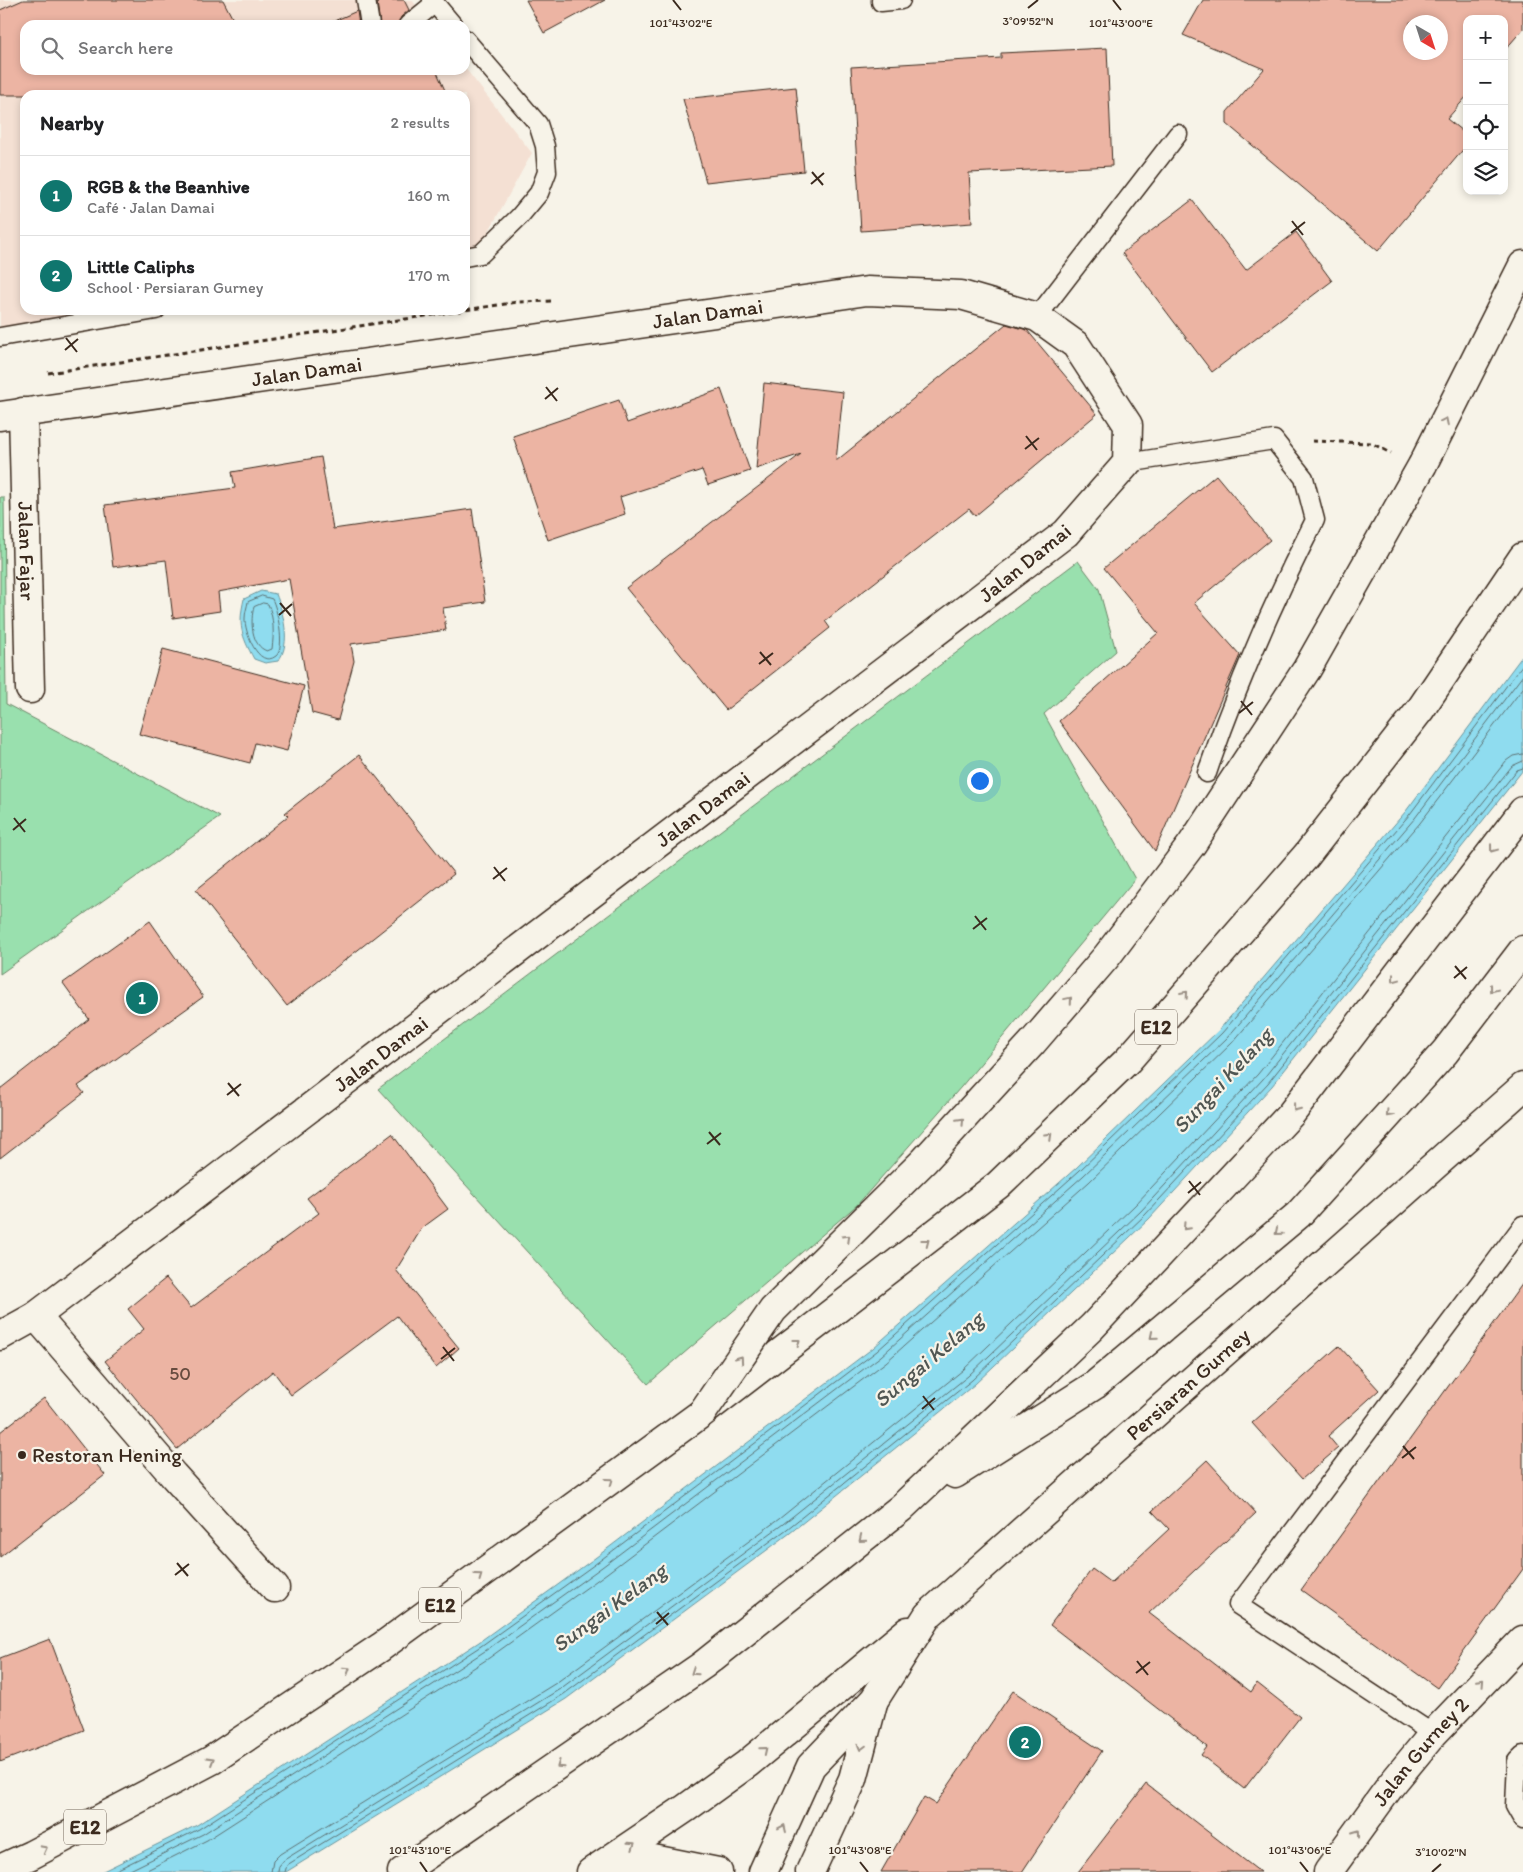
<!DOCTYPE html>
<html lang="en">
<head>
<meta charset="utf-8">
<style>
	body { margin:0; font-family:Itim,sans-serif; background:#f6f6f6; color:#202124 }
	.controls { position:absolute; right:15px; top:15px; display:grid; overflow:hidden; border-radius:10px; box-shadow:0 2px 8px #0003 }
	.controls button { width:45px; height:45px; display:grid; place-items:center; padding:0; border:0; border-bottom:1px solid #e0e0e0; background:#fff; color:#202124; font:25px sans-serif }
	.compass { position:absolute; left:1403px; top:15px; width:45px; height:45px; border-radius:50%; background:#fff; box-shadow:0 2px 8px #0003; rotate:141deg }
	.you { position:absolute; left:979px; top:780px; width:18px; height:18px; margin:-12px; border:4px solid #fff; border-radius:50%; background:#1a73e8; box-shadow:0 0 0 8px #1a73e833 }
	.badge { display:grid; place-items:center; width:32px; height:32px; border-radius:50%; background:#0f766e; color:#fff; font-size:16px; font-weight:700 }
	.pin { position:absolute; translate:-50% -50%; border:2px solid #fff; box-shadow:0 1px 5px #0006 }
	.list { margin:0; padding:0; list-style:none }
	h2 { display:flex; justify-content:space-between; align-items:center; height:65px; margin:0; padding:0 20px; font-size:21px }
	h2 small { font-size:16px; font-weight:400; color:#757577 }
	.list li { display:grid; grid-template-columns:32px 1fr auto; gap:15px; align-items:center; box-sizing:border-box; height:80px; padding:0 20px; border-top:1px solid #e0e0e0 }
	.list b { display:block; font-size:19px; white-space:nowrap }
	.list p { margin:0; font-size:16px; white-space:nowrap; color:#757577 }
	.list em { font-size:16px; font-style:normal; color:#757577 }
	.icon { flex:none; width:28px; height:28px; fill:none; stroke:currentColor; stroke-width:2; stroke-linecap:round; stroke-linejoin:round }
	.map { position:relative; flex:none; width:1523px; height:1872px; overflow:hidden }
	.search { position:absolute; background:#fff; box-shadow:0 2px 8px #0003; left:20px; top:20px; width:450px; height:55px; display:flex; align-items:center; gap:12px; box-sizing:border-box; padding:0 18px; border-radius:15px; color:#757577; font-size:19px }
	.panel { position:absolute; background:#fff; box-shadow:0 2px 8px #0003; left:20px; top:90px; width:450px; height:225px; border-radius:15px }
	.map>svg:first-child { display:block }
	.built { fill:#f4e0d3 }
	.green { fill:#99e0ae; stroke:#6a8566 }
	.water { fill:#8fdcef; stroke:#6d959b }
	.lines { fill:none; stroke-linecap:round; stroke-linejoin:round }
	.shore { stroke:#5d7172; stroke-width:1 }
	.building { fill:#ecb4a3; stroke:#3b2a1e; fill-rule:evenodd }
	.lane-casing { stroke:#3b2a1e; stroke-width:21 }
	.street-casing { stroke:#3b2a1e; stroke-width:31 }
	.secondary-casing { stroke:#3b2a1e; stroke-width:31 }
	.highway-casing { stroke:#3b2a1e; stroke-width:31 }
	.path { stroke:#3b2a1e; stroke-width:3; stroke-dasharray:5 4; stroke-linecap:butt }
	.lane { stroke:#f7f3e8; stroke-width:18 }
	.street { stroke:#f7f3e8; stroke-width:28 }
	.secondary { stroke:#f7f3e8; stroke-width:28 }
	.highway { stroke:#f7f3e8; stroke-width:28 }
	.highway-bridge-casing { stroke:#3b2a1e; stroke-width:31; stroke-linecap:butt }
	.highway-bridge { stroke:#f7f3e8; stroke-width:28 }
	.oneway { stroke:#998e83 }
	.ticks { fill:none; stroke:#3b2a1e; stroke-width:2 }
	.poi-dot { fill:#3b2a1e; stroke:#f7f3e8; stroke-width:2 }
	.labels { text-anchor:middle; stroke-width:4.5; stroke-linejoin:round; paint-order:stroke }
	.number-label { font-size:19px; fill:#674c3f }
	.shield { fill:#f7f3e8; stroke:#73665b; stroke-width:1 }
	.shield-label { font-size:20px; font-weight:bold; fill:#3b2a1e }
	.street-label { font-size:21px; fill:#3b2a1e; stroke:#f7f3e8 }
	.poi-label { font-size:21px; fill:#3b2a1e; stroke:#f7f3e8; text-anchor:start }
	.water-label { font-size:22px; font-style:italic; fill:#505652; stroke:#f7f3e8 }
	.ticks-label { font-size:12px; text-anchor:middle; fill:#3b2a1e; stroke:#f7f3e8; stroke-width:4.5; stroke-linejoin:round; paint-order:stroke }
</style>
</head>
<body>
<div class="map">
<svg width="1523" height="1872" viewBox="0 0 1523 1872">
	<rect width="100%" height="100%" fill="#f7f3e8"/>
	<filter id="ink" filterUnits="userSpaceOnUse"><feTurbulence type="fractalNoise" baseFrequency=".02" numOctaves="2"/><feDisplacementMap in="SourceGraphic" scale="10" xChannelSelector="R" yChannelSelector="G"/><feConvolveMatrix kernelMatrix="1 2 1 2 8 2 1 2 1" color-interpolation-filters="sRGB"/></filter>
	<g filter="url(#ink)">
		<path class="built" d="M 0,0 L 412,0 L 431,25 L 25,25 L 25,70 L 465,70 L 465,68 L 532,153 L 480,247 L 465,249 L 465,95 L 25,95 L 25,310 L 112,310 L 0,329 Z"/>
		<g class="green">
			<path d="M 0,497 L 4,497 L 6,704 L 220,817 L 0,974 Z"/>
			<path d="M 1078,561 L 1099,589 L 1116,651 L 1044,714 L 1135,879 L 961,1087 L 857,1205 L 648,1384 L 378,1089 Z"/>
		</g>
		<g class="water">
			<path d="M 261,591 L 276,594 C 283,612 292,644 278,661 L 265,663 L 254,659 C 241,635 238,625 244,599 Z"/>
			<path d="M 1523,655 L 1523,770 L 1272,1086 L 1149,1219 L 975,1384 L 790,1533 L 566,1699 L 286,1872 L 101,1872 L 197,1825 L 479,1642 L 595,1558 L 873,1348 L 1076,1168 L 1219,1030 L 1406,811 Z"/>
		</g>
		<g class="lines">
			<g class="shore">
				<path d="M 262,596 L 272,599 C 277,608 286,648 276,656 C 258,670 244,630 245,618 C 245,613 247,607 248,602 Z"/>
				<path d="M 263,603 L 268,604 C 274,618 274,634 272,649 L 267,651 C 251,646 250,620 254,607 Z"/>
				<path d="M 112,1872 L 199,1829 L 481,1646 L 598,1562 L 877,1351 L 1079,1171 L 1222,1033 L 1410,814 L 1523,664"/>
				<path d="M 126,1872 L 203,1834 L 485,1651 L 602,1567 L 881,1356 L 1083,1176 L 1227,1038 L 1415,818 L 1523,675"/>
				<path d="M 143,1872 L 207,1840 L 489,1658 L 607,1573 L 886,1362 L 1089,1182 L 1232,1043 L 1420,823 L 1523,688"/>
				<path d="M 271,1872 L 273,1861 L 280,1854 L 556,1683 L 779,1519 L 963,1370 L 1135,1205 L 1258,1074 L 1506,761 L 1513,756 L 1523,754"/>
				<path d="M 278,1872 L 279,1866 L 284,1860 L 560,1689 L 783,1524 L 968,1376 L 1141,1211 L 1263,1079 L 1512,766 L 1523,761"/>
				<path d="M 285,1872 L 287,1865 L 564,1694 L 787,1529 L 972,1380 L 1145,1215 L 1268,1083 L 1517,770 L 1523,768"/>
			</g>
		</g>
		<g class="building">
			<path d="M 23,0 L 223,0 L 236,25 L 25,25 L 25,70 L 436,70 L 447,95 L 0,95 L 0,10 Z"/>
			<path d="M 381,0 L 404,0 L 409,10 L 401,17 L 398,25 L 380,25 L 377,2 Z"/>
			<path d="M 526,0 L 605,0 L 544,33 Z"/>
			<path d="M 1203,0 L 1523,0 L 1523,29 L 1504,51 L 1504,19 L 1467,19 L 1467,96 L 1447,119 L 1467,135 L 1467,145 L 1378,251 L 1227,124 L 1227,112 L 1264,69 L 1183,35 ZM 1410,22 L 1440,22 L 1440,52 L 1410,52 Z"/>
			<path d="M 357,11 L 359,25 L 325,25 Z"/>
			<path d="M 1107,48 L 1112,166 L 969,173 L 972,223 L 861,231 L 851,67 L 1001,58 L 1001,53 Z"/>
			<path d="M 796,87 L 804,171 L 706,182 L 683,99 Z"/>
			<path d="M 1192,200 L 1246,270 L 1296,232 L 1332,281 L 1212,372 L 1122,253 Z"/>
			<path d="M 1006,324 L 1027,330 L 1097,414 L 975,516 L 969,509 L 825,621 L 830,628 L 726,710 L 626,588 L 801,454 L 756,469 L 764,383 L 843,392 L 836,461 Z"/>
			<path d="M 721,389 L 750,471 L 708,485 L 702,470 L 620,497 L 625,514 L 548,540 L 513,436 L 619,400 L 627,423 Z"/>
			<path d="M 321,457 L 333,529 L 472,509 L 485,602 L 443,608 L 446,630 L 351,644 L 354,661 L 338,720 L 312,713 L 289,579 L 218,592 L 220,611 L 173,618 L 166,560 L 113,567 L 105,505 L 235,488 L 232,472 Z"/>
			<path d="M 1216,475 L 1270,540 L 1194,603 L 1240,655 L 1155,851 L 1059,721 L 1158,633 L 1104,568 Z"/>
			<path d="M 163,649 L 304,686 L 287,751 L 255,743 L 250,763 L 139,734 Z"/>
			<path d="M 359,755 L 454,874 L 287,1006 L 196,890 L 288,816 L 285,813 Z"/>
			<path d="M 150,921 L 203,997 L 78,1086 L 84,1093 L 0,1158 L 0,1089 L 89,1019 L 63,983 Z"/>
			<path d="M 392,1134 L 448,1209 L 422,1228 L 396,1270 L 459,1348 L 436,1368 L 397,1316 L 291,1395 L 273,1371 L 177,1449 L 105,1361 L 144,1329 L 128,1309 L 166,1278 L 191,1308 L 319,1213 L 307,1198 Z"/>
			<path d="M 1523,1283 L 1523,1569 L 1437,1688 L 1301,1590 Z"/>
			<path d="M 1339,1346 L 1379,1390 L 1328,1436 L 1338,1448 L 1302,1479 L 1252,1423 Z"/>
			<path d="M 44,1398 L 105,1475 L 0,1557 L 0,1432 Z"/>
			<path d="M 1207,1460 L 1256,1513 L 1149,1613 L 1251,1692 L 1257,1683 L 1300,1717 L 1244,1789 L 1201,1755 L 1207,1747 L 1050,1625 L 1092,1569 L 1111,1583 L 1169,1529 L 1152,1511 Z"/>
			<path d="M 50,1639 L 84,1730 L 0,1762 L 0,1658 Z"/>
			<path d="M 1013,1691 L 1102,1751 L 1022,1872 L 881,1872 L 924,1797 L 936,1804 Z"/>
			<path d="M 1146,1784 L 1260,1872 L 1078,1872 Z"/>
		</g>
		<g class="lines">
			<defs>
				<g id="lane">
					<path d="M 366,0 L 370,25"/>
					<path d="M 432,0 L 453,25"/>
					<path d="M 881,0 L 881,2 L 901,0"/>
					<path d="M 408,25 L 435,3"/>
					<path d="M 465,39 L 538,124 L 545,146 L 547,172 L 539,193 L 519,217 L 481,254 L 465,257"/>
					<path d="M 1037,317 L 1178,134"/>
					<path d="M 0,337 L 156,310"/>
					<path d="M 1127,463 L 1274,440 L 1304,478 L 1315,520 C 1273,602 1237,685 1207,773"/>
					<path d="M 1433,1734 L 1238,1605 L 1523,1225"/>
					<path d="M 1523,1755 L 1517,1761 L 1515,1806 L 1523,1820"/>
				</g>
				<g id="street">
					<path id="s1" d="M 23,412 L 30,689"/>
					<path id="s2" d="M 0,416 L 867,291 L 961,295 L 1037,317 L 1076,345 L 1128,425 L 1127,463 L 1066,533 L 36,1316 L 0,1336"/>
					<path d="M 36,1316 L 173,1475 L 275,1588"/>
					<path id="s3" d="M 1328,1872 L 1391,1785 L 1433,1734 L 1523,1640"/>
				</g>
				<g id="secondary">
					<path d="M 591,1872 L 686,1808 L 747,1764 L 908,1631"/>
					<path d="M 624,1872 L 648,1858 L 718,1872"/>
					<path id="s4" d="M 763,1872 L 811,1766 L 874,1700 L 928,1615 L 1523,1087"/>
					<path d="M 810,1872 L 853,1779 L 873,1703"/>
				</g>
				<g id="highway">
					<path d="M 1423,464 L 1523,265"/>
					<path d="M 955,1474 L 1095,1385 L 1298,1215 L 1445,1052 L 1523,950"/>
					<path d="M 0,1869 L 31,1855 L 212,1760 L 381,1647 L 702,1413 L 998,1185 L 1128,1060 L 1306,856 L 1420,710 L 1523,557"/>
					<path d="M 402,1872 L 703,1665 L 901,1508 L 1092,1327 L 1291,1114 L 1523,811"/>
				</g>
			</defs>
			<use href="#lane" class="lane-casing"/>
			<use href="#street" class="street-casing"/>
			<use href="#secondary" class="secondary-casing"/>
			<use href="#highway" class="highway-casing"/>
			<g class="path">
				<path d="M 48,373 L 518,302 L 551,301"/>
				<path d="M 1312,441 L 1371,443 L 1391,453"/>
			</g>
			<use href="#lane" class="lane"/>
			<use href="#street" class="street"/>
			<use href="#secondary" class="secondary"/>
			<use href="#highway" class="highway"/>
			<defs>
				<path id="highway-bridge" d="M 702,1413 L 773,1310 L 924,1161 L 1033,1042 L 1107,956 L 1192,844 L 1307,669 L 1423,464"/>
			</defs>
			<use href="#highway-bridge" class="highway-bridge-casing"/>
			<use href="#highway-bridge" class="highway-bridge"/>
		</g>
		<defs><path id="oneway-chevron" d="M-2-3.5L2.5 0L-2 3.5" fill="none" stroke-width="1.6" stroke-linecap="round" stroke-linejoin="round" transform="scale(1.25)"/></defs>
		<g class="oneway">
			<use href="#oneway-chevron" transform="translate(1445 421) rotate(-64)"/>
			<use href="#oneway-chevron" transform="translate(1493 849) rotate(127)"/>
			<use href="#oneway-chevron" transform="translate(1395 979) rotate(127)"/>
			<use href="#oneway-chevron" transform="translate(1493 989) rotate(127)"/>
			<use href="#oneway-chevron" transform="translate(1185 994) rotate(-49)"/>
			<use href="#oneway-chevron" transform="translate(1069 1000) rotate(-50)"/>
			<use href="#oneway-chevron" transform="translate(1296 1108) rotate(128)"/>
			<use href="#oneway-chevron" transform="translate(1389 1114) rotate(132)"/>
			<use href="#oneway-chevron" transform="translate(961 1121) rotate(-47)"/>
			<use href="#oneway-chevron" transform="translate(1049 1136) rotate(-44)"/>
			<use href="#oneway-chevron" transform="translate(1186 1227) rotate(133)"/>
			<use href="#oneway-chevron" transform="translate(1278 1232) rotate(140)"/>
			<use href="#oneway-chevron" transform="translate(847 1238) rotate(-44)"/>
			<use href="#oneway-chevron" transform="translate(926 1242) rotate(-38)"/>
			<use href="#oneway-chevron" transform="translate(1153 1336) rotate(140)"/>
			<use href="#oneway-chevron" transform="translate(797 1342) rotate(-37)"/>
			<use href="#oneway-chevron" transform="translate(740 1359) rotate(-55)"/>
			<use href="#oneway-chevron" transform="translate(610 1481) rotate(-36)"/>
			<use href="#oneway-chevron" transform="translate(862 1539) rotate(141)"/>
			<use href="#oneway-chevron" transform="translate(479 1576) rotate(-36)"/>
			<use href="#oneway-chevron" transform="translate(347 1670) rotate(-33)"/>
			<use href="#oneway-chevron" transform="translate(694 1672) rotate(145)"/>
			<use href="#oneway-chevron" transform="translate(1481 1682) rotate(-47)"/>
			<use href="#oneway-chevron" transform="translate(861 1747) rotate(105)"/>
			<use href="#oneway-chevron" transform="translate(764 1750) rotate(-39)"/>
			<use href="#oneway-chevron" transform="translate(211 1760) rotate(-31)"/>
			<use href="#oneway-chevron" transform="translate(560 1765) rotate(145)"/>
			<use href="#oneway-chevron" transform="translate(783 1828) rotate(-65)"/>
			<use href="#oneway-chevron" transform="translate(1357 1833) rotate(-54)"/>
			<use href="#oneway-chevron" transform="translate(632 1845) rotate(-34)"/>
			<use href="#oneway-chevron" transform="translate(44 1849) rotate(-28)"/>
		</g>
	</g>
	<path class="ticks" d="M 673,0 L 681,10M 1113,0 L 1121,10M 1028,8 L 1038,0M 812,172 L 823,185M 811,184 L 824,173M 1292,221 L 1303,235M 1291,233 L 1305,222M 66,338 L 77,352M 65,350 L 78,339M 546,387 L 557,401M 545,399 L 558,388M 1026,436 L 1037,450M 1025,449 L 1039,438M 280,603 L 291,616M 279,615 L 292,604M 760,652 L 771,665M 759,664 L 773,653M 1241,701 L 1252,715M 1239,713 L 1253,702M 14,818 L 25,832M 13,830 L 26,819M 494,867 L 505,881M 493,879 L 507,868M 975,916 L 986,930M 973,929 L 987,918M 1455,966 L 1466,979M 1454,978 L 1467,967M 228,1083 L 239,1096M 227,1095 L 241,1084M 709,1132 L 720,1145M 707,1144 L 721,1133M 1189,1181 L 1200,1195M 1188,1193 L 1201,1182M 443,1347 L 454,1361M 441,1359 L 455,1348M 923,1396 L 934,1410M 922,1409 L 935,1398M 1403,1446 L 1414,1459M 1402,1458 L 1416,1447M 177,1563 L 188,1576M 175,1575 L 189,1564M 657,1612 L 668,1625M 656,1624 L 669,1613M 1137,1661 L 1148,1675M 1136,1673 L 1150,1662M 420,1862 L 427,1872M 860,1862 L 868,1872M 1300,1862 L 1308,1872M 1432,1872 L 1441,1864"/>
	<circle class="poi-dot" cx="22" cy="1455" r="5"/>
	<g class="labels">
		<g class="number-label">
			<text x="180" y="1380">50</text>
		</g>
		<g class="shield">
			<rect x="1135" y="1009.5" width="42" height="35" rx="4"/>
			<rect x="419" y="1587.5" width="42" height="35" rx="4"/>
			<rect x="64" y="1809.5" width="42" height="35" rx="4"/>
		</g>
		<g class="shield-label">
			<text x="1156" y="1034">E12</text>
			<text x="440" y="1612">E12</text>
			<text x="85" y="1834">E12</text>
		</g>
		<g class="street-label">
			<text dy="7" stroke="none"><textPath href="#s2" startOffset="715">Jalan Damai</textPath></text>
			<text dy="7" stroke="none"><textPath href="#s2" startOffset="310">Jalan Damai</textPath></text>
			<text dy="7" stroke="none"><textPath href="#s1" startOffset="139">Jalan Fajar</textPath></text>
			<text transform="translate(1025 563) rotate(-39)" y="7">Jalan Damai</text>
			<text transform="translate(703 809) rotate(-37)" y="7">Jalan Damai</text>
			<text transform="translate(381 1054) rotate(-37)" y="7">Jalan Damai</text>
			<text dy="7" stroke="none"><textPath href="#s4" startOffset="656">Persiaran Gurney</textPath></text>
			<text dy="7" stroke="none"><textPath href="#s3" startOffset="152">Jalan Gurney 2</textPath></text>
		</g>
		<g class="poi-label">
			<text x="32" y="1462">Restoran Hening</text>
		</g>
		<g class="water-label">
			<text transform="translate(1222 1080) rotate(-47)" y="8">Sungai Kelang</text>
			<text transform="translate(928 1359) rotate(-40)" y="8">Sungai Kelang</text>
			<text transform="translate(609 1607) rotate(-36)" y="8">Sungai Kelang</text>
		</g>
	</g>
	<g class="ticks-label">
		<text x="1028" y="25">3°09'52"N</text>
		<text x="681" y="27">101°43'02"E</text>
		<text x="1121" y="27">101°43'00"E</text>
		<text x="420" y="1854">101°43'10"E</text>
		<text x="860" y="1854">101°43'08"E</text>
		<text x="1300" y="1854">101°43'06"E</text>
		<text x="1441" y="1856">3°10'02"N</text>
	</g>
</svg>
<div class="controls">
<button>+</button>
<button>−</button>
<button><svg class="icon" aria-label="locate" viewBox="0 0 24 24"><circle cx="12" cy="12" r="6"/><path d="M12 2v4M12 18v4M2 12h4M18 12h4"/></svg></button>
<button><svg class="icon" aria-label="layers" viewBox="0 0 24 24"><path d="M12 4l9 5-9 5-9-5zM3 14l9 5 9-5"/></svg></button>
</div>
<svg class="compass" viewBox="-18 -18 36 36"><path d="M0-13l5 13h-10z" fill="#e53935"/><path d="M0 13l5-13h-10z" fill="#757577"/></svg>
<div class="you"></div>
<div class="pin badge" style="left:142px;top:998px">1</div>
<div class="pin badge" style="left:1025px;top:1742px">2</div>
<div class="search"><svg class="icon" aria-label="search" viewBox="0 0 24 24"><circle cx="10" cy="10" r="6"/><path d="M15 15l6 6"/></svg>Search here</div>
<section class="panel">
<h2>Nearby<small>2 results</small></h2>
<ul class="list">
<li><span class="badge">1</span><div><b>RGB &amp; the Beanhive</b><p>Café · Jalan Damai</p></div><em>160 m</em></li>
<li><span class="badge">2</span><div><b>Little Caliphs</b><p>School · Persiaran Gurney</p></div><em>170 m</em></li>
</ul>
</section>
</div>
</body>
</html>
